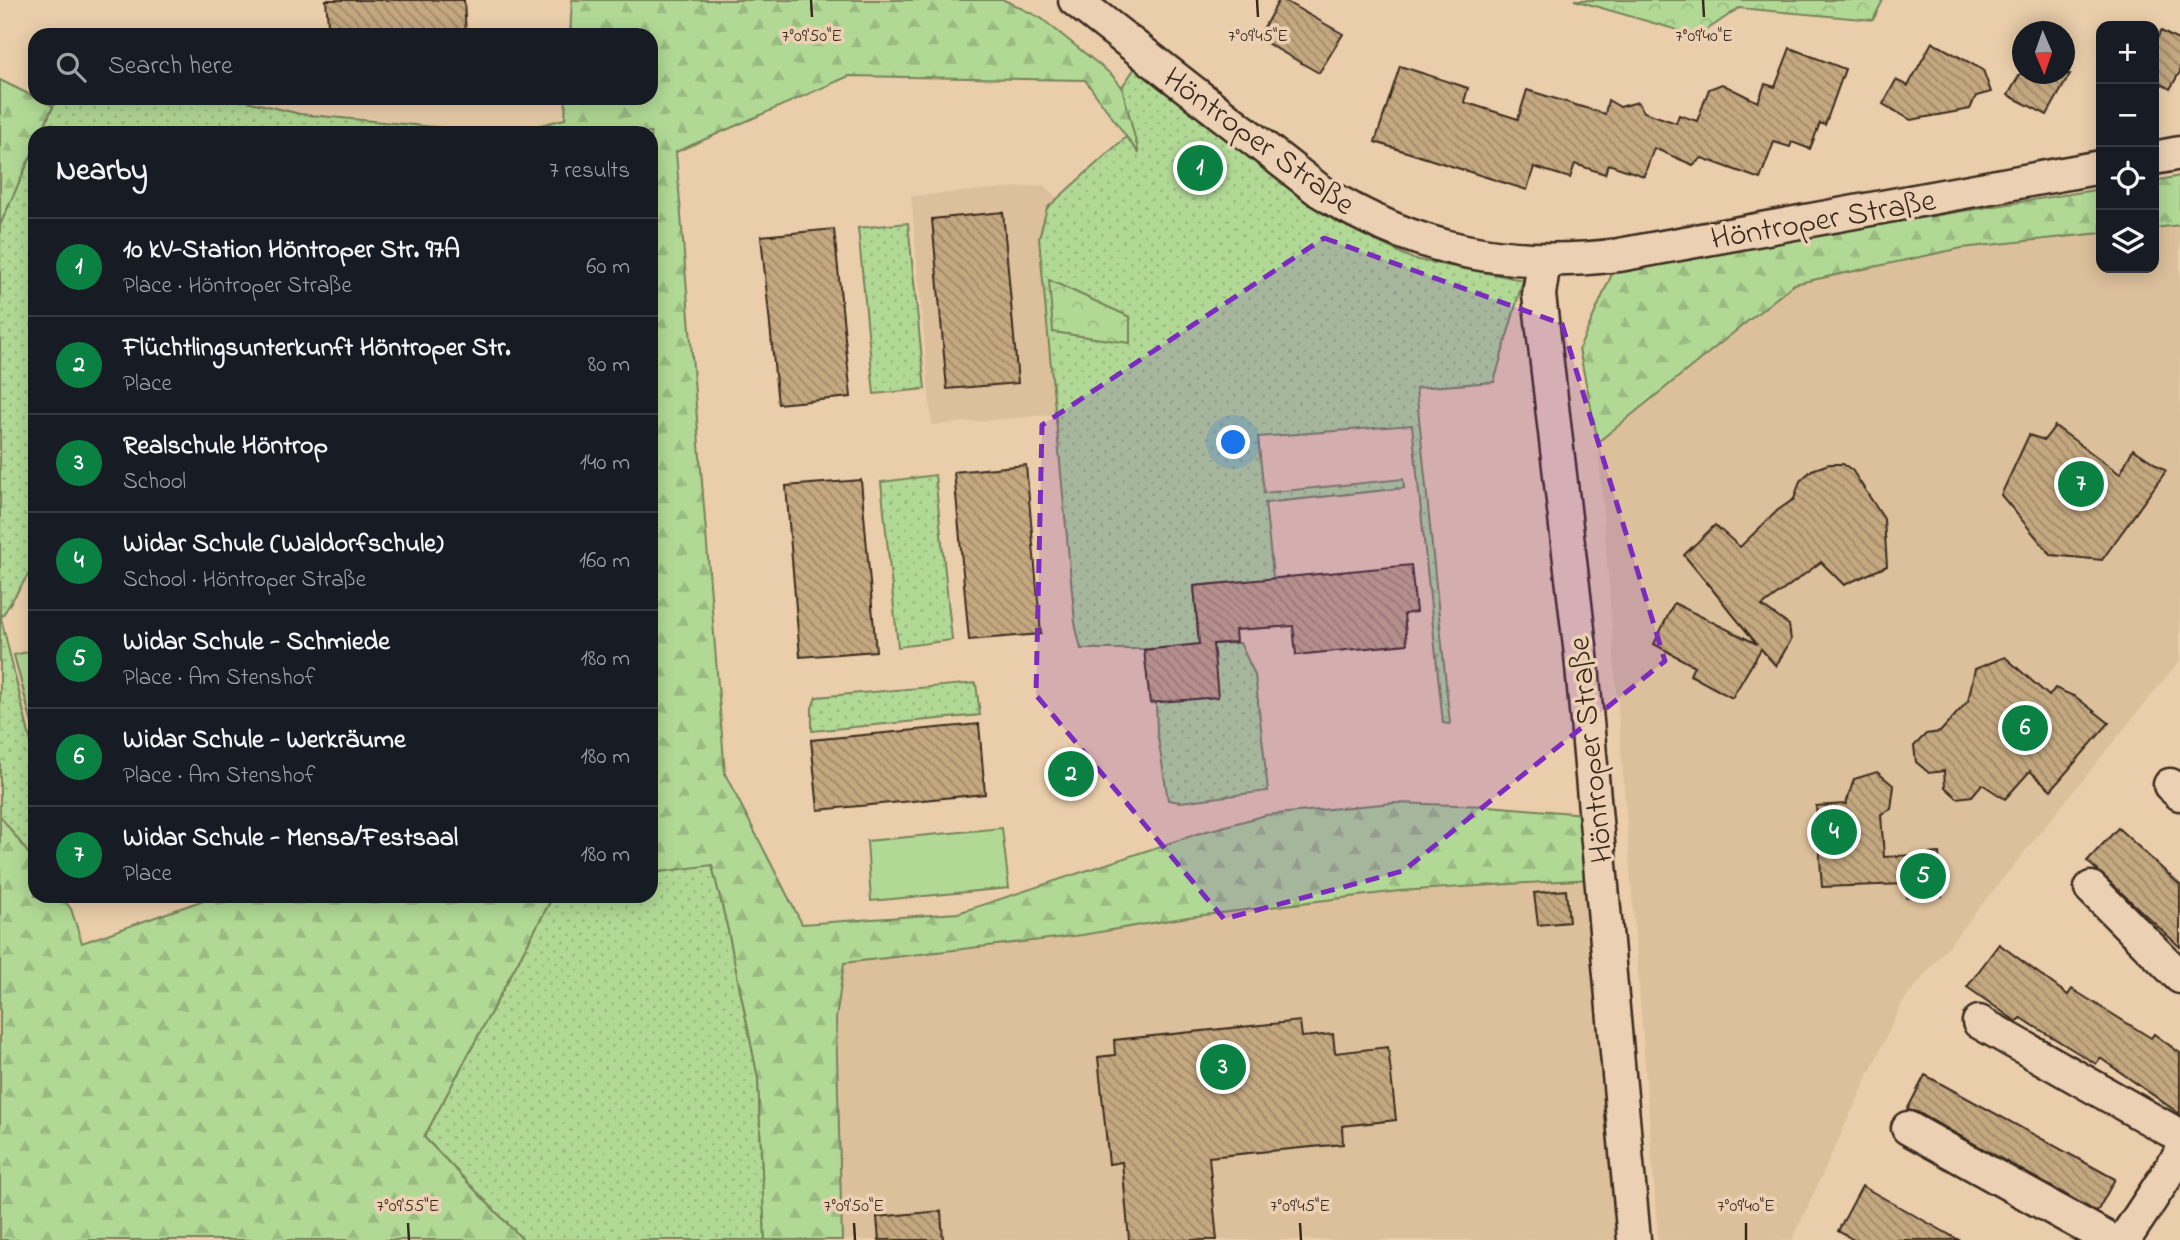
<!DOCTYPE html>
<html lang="en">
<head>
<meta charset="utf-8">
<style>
	body { margin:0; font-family:"Indie Flower",sans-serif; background:#20242c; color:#f1f3f6 }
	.controls { position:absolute; right:21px; top:21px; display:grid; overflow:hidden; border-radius:14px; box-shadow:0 4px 18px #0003 }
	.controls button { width:63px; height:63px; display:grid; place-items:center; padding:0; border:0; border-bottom:2px solid #363941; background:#171b24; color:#f1f3f6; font:35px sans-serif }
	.compass { position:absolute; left:2012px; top:21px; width:63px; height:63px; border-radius:50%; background:#171b24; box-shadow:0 4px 18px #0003; rotate:178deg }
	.you { position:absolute; left:1234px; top:443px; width:24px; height:24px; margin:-18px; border:5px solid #fff; border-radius:50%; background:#1a73e8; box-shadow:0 0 0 10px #1a73e833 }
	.badge { display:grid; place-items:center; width:46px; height:46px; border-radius:50%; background:#0b8043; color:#fff; font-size:23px; font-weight:700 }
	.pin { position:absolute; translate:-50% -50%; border:4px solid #fff; box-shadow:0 2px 7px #0006 }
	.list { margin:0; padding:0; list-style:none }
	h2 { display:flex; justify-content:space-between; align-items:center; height:91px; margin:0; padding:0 28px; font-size:30px }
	h2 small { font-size:23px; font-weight:400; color:#9ea1a6 }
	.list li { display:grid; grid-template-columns:46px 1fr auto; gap:21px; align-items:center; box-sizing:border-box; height:98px; padding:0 28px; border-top:2px solid #363941 }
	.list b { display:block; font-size:26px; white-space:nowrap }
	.list p { margin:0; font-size:23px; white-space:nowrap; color:#9ea1a6 }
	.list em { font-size:23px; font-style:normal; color:#9ea1a6 }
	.icon { flex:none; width:38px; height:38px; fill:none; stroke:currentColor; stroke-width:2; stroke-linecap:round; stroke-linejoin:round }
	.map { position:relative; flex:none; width:2180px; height:1240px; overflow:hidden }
	.search { position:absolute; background:#171b24; box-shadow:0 4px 18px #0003; left:28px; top:28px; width:630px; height:77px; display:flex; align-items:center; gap:18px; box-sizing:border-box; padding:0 24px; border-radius:21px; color:#9ea1a6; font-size:26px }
	.panel { position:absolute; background:#171b24; box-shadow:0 4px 18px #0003; left:28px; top:126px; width:630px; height:777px; border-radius:21px }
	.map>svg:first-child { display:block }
	.built { fill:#dcc09b }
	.grass { fill:url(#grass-dots); stroke:#76825a; stroke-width:2 }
	.forest { fill:url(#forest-firs); stroke:#76825a; stroke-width:2 }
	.park { fill:url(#park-crowns); stroke:#76825a; stroke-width:2 }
	.pitch { fill:#b1d995; stroke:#76825a; stroke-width:2 }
	.building { fill:url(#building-back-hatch); stroke:#3b2a1e; stroke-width:2 }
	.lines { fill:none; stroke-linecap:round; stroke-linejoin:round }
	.minor-casing { stroke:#3b2a1e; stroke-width:37 }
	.minor { stroke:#ecd0b3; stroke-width:32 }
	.marked { fill:#7b2cbf; fill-opacity:0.2; stroke:#7b2cbf; stroke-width:5; stroke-dasharray:14 9; stroke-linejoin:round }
	.ticks { fill:none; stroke:#3b2a1e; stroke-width:2.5 }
	.labels { text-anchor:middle; stroke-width:7; stroke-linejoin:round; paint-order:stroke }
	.street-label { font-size:32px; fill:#3b2a1e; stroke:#ecd0b3 }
	.ticks-label { font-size:18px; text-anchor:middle; fill:#3b2a1e; stroke:#ecd0b3; stroke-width:7; stroke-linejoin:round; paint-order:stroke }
</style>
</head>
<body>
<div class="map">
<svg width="2180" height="1240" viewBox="0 0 2180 1240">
	<defs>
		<pattern id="grass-dots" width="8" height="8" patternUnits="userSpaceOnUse" patternTransform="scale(1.75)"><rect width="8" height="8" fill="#b1d995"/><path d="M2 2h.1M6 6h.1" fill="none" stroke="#99ba80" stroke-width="1.8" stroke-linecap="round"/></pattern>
		<pattern id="forest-firs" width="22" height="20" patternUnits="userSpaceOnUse" patternTransform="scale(1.75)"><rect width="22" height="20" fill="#b1d995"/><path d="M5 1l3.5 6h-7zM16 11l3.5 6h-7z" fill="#99ba80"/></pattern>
		<pattern id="park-crowns" width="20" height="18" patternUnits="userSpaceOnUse" patternTransform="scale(1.75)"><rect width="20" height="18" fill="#b1d995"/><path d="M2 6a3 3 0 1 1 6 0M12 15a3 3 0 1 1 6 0" fill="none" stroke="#99ba80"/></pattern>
		<pattern id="building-back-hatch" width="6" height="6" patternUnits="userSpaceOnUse" patternTransform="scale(1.75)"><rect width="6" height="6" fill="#c4a880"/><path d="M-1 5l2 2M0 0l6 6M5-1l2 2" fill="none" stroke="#a08968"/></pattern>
	</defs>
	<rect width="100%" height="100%" fill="#eaceab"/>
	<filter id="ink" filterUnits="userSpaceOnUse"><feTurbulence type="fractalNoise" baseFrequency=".0143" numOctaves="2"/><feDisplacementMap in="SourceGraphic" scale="14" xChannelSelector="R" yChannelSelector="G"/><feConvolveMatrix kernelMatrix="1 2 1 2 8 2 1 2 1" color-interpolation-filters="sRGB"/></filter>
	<g filter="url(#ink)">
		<g class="built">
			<path d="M 1044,185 L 1060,201 L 1158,406 L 932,425 L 911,196 Z"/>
			<path d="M 2180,225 L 2180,660 L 1902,1003 L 1792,1240 L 1658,1240 L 1598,442 L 1794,283 L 1962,248 L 2101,233 L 2101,268 L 2154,268 L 2154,228 Z"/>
			<path d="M 1591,879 L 1620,1240 L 842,1240 L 836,1019 L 844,963 L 1082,935 L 1188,917 L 1399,891 Z"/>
		</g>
		<g class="grass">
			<path d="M 1139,62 L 1337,222 L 1413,259 L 1523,280 L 1494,382 L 1416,388 L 1450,724 L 1443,723 L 1412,425 L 1258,437 L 1264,493 L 1403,479 L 1404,488 L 1265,503 L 1276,603 L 1231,583 L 1194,586 L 1199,645 L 1240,643 L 1255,675 L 1268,791 L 1180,802 L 1168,800 L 1157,732 L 1154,649 L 1081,649 L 1075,623 L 1039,238 L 1047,208 L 1126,137 L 1138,152 L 1122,87 Z"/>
			<path d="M 57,98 L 235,98 L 300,114 L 496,133 L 41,133 Z"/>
			<path d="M 35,147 L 35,564 L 1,618 L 35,759 L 35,862 L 0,816 L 0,225 Z"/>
			<path d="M 908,223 L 925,389 L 874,394 L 858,228 Z"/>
			<path d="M 935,475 L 952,640 L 898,647 L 881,482 Z"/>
			<path d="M 976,683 L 980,715 L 812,731 L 812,708 L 816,697 Z"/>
			<path d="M 712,864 L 728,930 L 758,1078 L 765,1240 L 523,1240 L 424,1137 L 553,896 L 651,896 L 651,873 Z"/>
		</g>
		<g class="forest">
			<path d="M 572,0 L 1004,0 L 1041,18 L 1112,75 L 1122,87 L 1139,154 L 1085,80 L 849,76 L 676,152 L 725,774 L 802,924 L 958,913 L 1200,833 L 1266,815 L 1393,803 L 1488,806 L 1584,814 L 1591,879 L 1399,891 L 1188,917 L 1082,935 L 844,963 L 836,1019 L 842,1240 L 765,1240 L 758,1078 L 728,930 L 712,865 L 651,873 L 651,133 L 508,133 L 565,119 L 566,98 L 651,98 L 651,35 L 570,35 Z"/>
			<path d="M 0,80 L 53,106 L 41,133 L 35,133 L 35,147 L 0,225 Z"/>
			<path d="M 2180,176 L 2180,225 L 2154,228 L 2154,181 Z"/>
			<path d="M 2101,189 L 2101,233 L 1962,248 L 1794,284 L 1598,442 L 1579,349 L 1615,267 Z"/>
			<path d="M 0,816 L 35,862 L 35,896 L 61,896 L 71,909 L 82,943 L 215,896 L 553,896 L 424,1137 L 523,1240 L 0,1240 Z"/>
		</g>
		<g class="park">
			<path d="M 1574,0 L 1883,0 L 1873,20 L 1739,8 L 1698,36 Z"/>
			<path d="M 1049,280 L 1130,317 L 1130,343 L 1053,332 Z"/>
		</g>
		<g class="pitch">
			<path d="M 35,650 L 35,735 L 14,655 Z"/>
			<path d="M 1002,828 L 1009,888 L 871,901 L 867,841 Z"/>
		</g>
		<g class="building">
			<path d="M 326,0 L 464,0 L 466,35 L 395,35 L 394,32 L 329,35 Z"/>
			<path d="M 1279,0 L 1283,0 L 1343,34 L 1319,73 L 1258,38 Z"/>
			<path d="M 2161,31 L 2180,41 L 2180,72 L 2170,89 L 2154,80 L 2154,44 Z"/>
			<path d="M 1932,42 L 1983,70 L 1991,92 L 1976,96 L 1970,109 L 1911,120 L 1883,104 L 1896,80 L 1908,86 Z"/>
			<path d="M 1790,48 L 1845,69 L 1825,125 L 1820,123 L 1810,149 L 1792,142 L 1790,147 L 1774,142 L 1760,179 L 1702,158 L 1693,165 L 1654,148 L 1644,176 L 1608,164 L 1605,174 L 1575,164 L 1570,178 L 1534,167 L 1527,190 L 1375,142 L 1400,66 L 1468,88 L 1464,102 L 1518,119 L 1527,90 L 1605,114 L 1608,100 L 1620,107 L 1638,102 L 1644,112 L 1676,123 L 1679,115 L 1697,121 L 1709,89 L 1722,84 L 1758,102 L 1765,84 L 1775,87 Z"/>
			<path d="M 2020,74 L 2070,74 L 2047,115 L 2008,95 Z"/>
			<path d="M 1003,212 L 1018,383 L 947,389 L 932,219 Z"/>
			<path d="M 834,229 L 851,397 L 778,404 L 761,236 Z"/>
			<path d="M 2055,426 L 2120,474 L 2133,449 L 2166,471 L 2102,560 L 2051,555 L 2001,495 L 2029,435 L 2044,440 Z"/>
			<path d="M 1829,464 L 1843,464 L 1852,470 L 1884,519 L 1887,566 L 1844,585 L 1821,562 L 1762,606 L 1789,625 L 1791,640 L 1776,666 L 1761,649 L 1732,698 L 1690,675 L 1694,666 L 1654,644 L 1674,603 L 1757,644 L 1684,555 L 1715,525 L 1740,547 L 1778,510 L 1794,499 L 1800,481 L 1812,470 Z"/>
			<path d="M 1026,465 L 1041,634 L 969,640 L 954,472 Z"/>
			<path d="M 861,480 L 876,651 L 800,657 L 786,486 Z"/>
			<path d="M 1411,565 L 1416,612 L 1404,614 L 1407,644 L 1296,655 L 1293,626 L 1235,630 L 1236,642 L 1213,644 L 1218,697 L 1150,703 L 1144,650 L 1199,644 L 1194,586 Z"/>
			<path d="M 2005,657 L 2049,696 L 2055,688 L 2076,697 L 2109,723 L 2051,790 L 2030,771 L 2005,799 L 1982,784 L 1972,796 L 1957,798 L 1945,787 L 1944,771 L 1929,773 L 1916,762 L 1914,746 L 1926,734 L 1940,732 L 1968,701 L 1975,669 Z"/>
			<path d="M 979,724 L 985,794 L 818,810 L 811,740 Z"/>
			<path d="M 1877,772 L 1894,786 L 1891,809 L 1881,814 L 1884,857 L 1939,853 L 1942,896 L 1907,898 L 1906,884 L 1822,887 L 1816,806 L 1846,804 L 1854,779 Z"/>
			<path d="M 2118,828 L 2180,885 L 2180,947 L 2087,861 Z"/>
			<path d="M 1566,890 L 1569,922 L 1538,925 L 1534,893 Z"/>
			<path d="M 1999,944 L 2068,995 L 2072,989 L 2151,1038 L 2154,1034 L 2180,1053 L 2180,1114 L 2100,1058 L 2096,1064 L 2021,1018 L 2017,1022 L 1967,987 Z"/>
			<path d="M 1300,1021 L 1302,1037 L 1333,1034 L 1335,1053 L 1388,1047 L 1396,1120 L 1342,1126 L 1343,1144 L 1209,1157 L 1217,1240 L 1129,1240 L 1122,1162 L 1109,1164 L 1098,1057 L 1115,1055 L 1114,1040 Z"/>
			<path d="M 1925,1075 L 2115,1179 L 2097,1212 L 1917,1112 L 1907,1110 Z"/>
			<path d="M 1862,1186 L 1903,1209 L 1959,1240 L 1854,1240 L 1838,1231 Z"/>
			<path d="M 941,1211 L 943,1240 L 879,1240 L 877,1217 Z"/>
		</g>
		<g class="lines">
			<defs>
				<g id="minor">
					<path d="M 1075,0 L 1320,191 C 1416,251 1508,269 1619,255 L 2101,167"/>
					<path d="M 2154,158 L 2180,153"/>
					<path d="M 1544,261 L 1539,295 L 1581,655 L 1634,1240"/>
					<path d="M 2170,785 L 2180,794"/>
					<path d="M 2091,888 L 2180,977"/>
					<path d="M 1979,1022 L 2180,1136"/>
					<path d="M 1908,1128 L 2110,1240"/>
					<path d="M 2124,1240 L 2180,1155"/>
				</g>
			</defs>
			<use href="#minor" class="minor-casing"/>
			<use href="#minor" class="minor"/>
		</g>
	</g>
	<path class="marked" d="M 1324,238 L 1562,324 L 1665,661 L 1403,871 L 1224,919 L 1036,695 L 1042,425 Z"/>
	<path class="ticks" d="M 811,0 L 812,17M 1257,0 L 1258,17M 1703,0 L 1704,17M 408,1223 L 409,1240M 854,1223 L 855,1240M 1300,1223 L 1301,1240M 1746,1223 L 1746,1240"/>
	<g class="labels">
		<g class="street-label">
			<text transform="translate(1260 140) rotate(36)" y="11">Höntroper Straße</text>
			<text transform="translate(1823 218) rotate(-10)" y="11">Höntroper Straße</text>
			<text transform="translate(1589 750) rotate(-96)" y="11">Höntroper Straße</text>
		</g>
	</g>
	<g class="ticks-label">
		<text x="812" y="41">7°09'50"E</text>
		<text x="1258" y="41">7°09'45"E</text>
		<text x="1704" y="41">7°09'40"E</text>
		<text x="408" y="1211">7°09'55"E</text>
		<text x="854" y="1211">7°09'50"E</text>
		<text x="1300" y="1211">7°09'45"E</text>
		<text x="1746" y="1211">7°09'40"E</text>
	</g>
</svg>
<div class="controls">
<button>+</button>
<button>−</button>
<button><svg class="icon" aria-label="locate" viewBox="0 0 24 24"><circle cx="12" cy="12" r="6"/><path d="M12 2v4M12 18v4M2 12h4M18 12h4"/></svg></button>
<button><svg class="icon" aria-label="layers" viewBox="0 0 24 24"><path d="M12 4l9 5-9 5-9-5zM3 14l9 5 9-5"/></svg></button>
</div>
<svg class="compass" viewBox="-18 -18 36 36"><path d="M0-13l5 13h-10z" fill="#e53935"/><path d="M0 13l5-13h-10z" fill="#9ea1a6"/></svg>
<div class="you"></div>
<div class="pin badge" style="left:1200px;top:168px">1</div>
<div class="pin badge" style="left:1071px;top:774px">2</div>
<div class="pin badge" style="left:1223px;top:1067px">3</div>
<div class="pin badge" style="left:1834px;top:832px">4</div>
<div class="pin badge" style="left:1923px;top:876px">5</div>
<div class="pin badge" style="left:2025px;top:728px">6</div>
<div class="pin badge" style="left:2081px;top:484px">7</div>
<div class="search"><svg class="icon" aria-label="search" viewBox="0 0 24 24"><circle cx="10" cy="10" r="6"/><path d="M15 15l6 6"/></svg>Search here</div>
<section class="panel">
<h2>Nearby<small>7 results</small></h2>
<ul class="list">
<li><span class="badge">1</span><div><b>10 kV-Station Höntroper Str. 97A</b><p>Place · Höntroper Straße</p></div><em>60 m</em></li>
<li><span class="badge">2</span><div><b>Flüchtlingsunterkunft Höntroper Str.</b><p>Place</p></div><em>80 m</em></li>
<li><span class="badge">3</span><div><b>Realschule Höntrop</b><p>School</p></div><em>140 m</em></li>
<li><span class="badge">4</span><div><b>Widar Schule (Waldorfschule)</b><p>School · Höntroper Straße</p></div><em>160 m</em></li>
<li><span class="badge">5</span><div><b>Widar Schule - Schmiede</b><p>Place · Am Stenshof</p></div><em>180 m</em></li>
<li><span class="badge">6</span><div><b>Widar Schule - Werkräume</b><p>Place · Am Stenshof</p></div><em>180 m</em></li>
<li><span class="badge">7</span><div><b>Widar Schule - Mensa/Festsaal</b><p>Place</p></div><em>180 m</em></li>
</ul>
</section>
</div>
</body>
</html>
